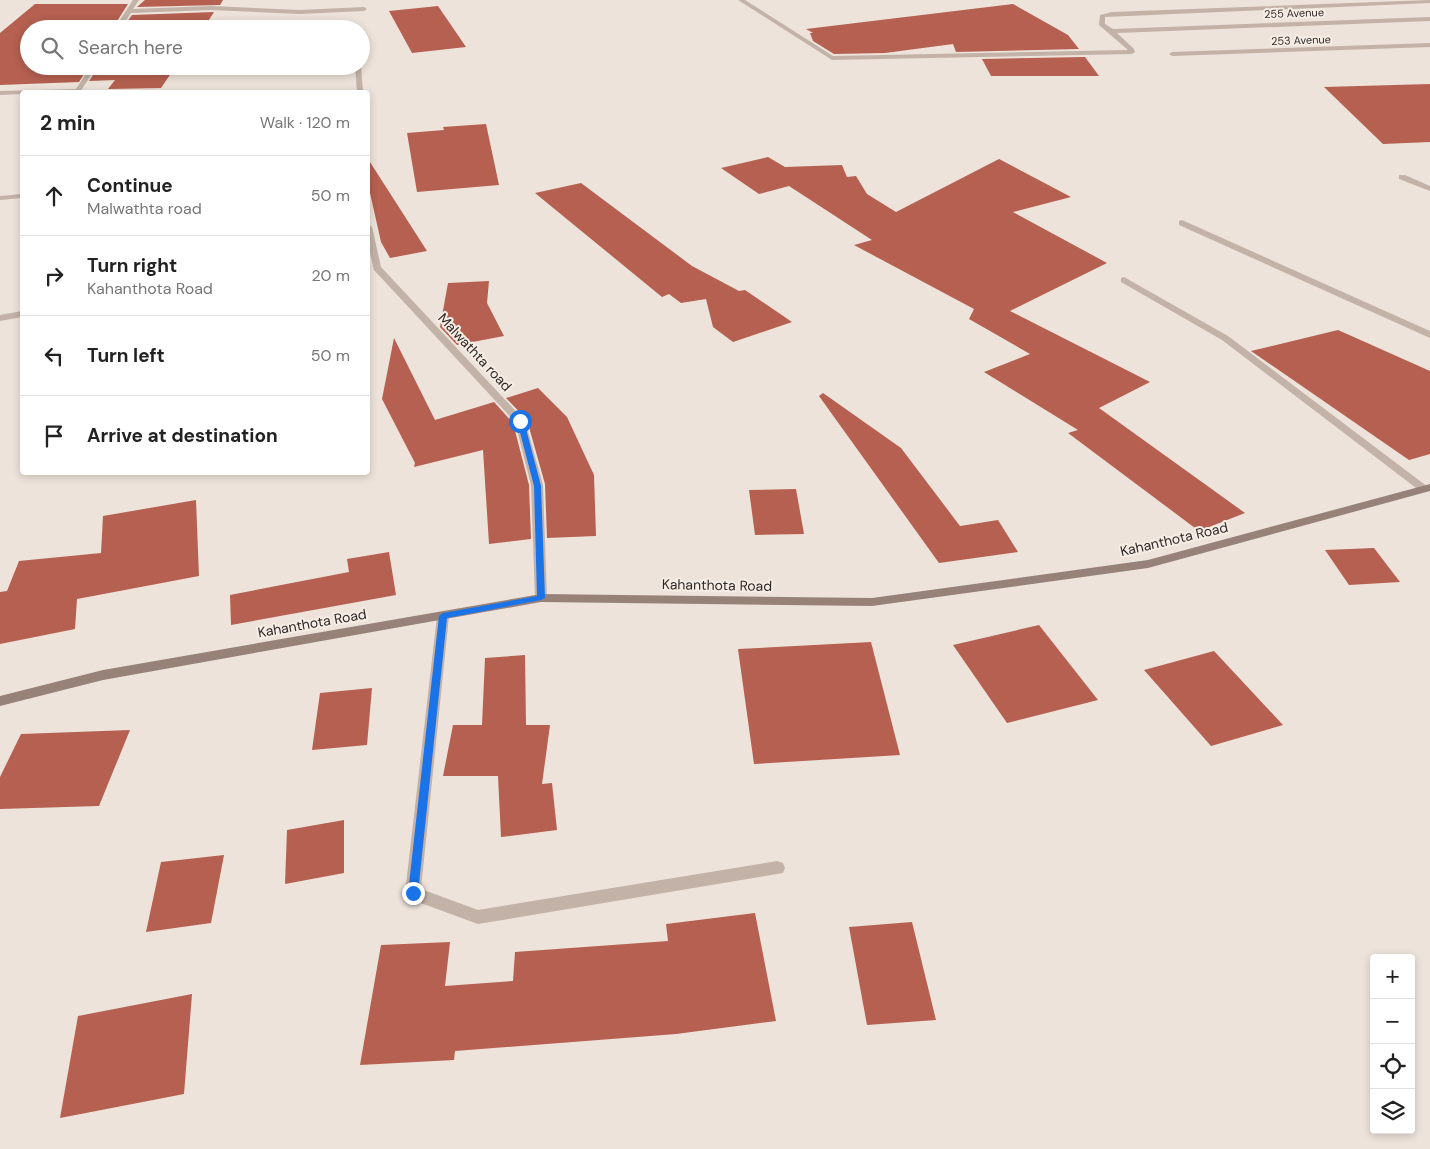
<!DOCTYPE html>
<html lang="en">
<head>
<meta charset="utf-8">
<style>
	body { margin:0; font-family:"DM Sans",sans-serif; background:#f2f2f2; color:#222 }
	.controls { position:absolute; right:15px; bottom:15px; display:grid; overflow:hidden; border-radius:5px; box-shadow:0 2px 8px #0003 }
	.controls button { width:45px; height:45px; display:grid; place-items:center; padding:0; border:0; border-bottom:1px solid #e0e0e0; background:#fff; color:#222; font:25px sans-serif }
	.stop { position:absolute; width:15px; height:15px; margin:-11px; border:4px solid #1a73e8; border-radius:50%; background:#fff }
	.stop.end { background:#1a73e8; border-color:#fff; box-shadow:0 1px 5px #0008 }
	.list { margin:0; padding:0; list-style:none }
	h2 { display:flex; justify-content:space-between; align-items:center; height:65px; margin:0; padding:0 20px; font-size:21px }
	h2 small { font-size:16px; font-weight:400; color:#767676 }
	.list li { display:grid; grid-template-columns:32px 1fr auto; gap:15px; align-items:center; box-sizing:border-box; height:80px; padding:0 20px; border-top:1px solid #e0e0e0 }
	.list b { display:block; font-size:19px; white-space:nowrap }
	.list p { margin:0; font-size:16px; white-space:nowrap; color:#767676 }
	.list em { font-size:16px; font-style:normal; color:#767676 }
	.icon { flex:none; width:28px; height:28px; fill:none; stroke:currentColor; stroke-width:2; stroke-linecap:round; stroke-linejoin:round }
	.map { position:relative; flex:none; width:1430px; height:1149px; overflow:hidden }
	.search { position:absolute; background:#fff; box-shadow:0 2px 8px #0003; left:20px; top:20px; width:350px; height:55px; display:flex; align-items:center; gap:12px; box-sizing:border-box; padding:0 18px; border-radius:28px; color:#767676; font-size:19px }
	.panel { position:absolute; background:#fff; box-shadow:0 2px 8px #0003; left:20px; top:90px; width:350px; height:385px; border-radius:5px }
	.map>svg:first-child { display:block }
	.building { fill:#b56050 }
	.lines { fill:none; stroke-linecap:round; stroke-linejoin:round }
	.street { fill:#c3b2a8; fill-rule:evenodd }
	.secondary { fill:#97827a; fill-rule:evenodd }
	.route { fill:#1a73e8 }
	.labels { text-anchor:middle; stroke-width:4; stroke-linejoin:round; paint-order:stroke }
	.far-street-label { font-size:11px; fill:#312927; stroke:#f6ede5 }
	.street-label { font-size:14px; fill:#312927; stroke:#f6ede5 }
</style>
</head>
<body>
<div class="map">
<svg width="1430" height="1149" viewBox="0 0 1430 1149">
	<rect width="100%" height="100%" fill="#ede3da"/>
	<g class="building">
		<path d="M 145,0 L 223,0 L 220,5 L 137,7 Z"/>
		<path d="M 35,4 L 128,4 L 112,29 L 29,29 L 29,66 L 89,66 L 79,82 L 0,85 L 0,33 Z"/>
		<path d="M 1013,4 L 1068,35 L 1079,49 L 956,52 L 953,44 L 885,53 L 834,54 L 813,41 L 810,33 L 813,33 L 806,29 Z"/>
		<path d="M 438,6 L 466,47 L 412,53 L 389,11 Z"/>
		<path d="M 214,12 L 203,29 L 122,29 L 132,15 Z"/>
		<path d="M 1085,57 L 1099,76 L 991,76 L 982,59 Z"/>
		<path d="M 99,66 L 176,66 L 161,88 L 108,89 L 115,80 L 89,81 Z"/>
		<path d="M 1430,84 L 1430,142 L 1383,144 L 1324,87 Z"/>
		<path d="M 486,124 L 499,185 L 417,192 L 407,133 L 444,130 L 443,127 Z"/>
		<path d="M 768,157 L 785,167 L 842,165 L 847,177 L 856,176 L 867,194 L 896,212 L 999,159 L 1071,197 L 1013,212 L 1107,263 L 1010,311 L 1150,382 L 1099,408 L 1245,513 L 1199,531 L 1068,433 L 1078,430 L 984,372 L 1030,354 L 969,319 L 974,309 L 854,245 L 872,240 L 789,186 L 759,194 L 721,168 Z"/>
		<path d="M 368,159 L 427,251 L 390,258 L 381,242 L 368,184 Z"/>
		<path d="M 581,183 L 692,266 L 739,291 L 745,290 L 792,322 L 733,342 L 713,327 L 706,299 L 681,303 L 669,294 L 662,297 L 535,193 Z"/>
		<path d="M 489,281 L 487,303 L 504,336 L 457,345 L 440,327 L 448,283 Z"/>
		<path d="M 1338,330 L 1430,371 L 1430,454 L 1409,460 L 1251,351 Z"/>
		<path d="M 394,338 L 435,420 L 494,402 L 513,423 L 529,485 L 531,539 L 489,544 L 483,450 L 414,467 L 415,463 L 382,399 Z"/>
		<path d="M 538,388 L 567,417 L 594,475 L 596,536 L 547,538 L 545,484 L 527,420 L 506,398 Z"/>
		<path d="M 823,393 L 901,448 L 960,526 L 998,520 L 1018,552 L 939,563 L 819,396 Z"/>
		<path d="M 796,489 L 804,534 L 755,535 L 749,490 Z"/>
		<path d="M 196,500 L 199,576 L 77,599 L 75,629 L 0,644 L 0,592 L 7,591 L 19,561 L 101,553 L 103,516 Z"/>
		<path d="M 1374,548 L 1400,582 L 1349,585 L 1325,550 Z"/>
		<path d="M 389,552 L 396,595 L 231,625 L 230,595 L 349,572 L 347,559 Z"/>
		<path d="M 1039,625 L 1098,700 L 1007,723 L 953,645 Z"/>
		<path d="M 871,642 L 900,755 L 754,764 L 738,649 Z"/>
		<path d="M 1214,651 L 1283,725 L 1211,746 L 1144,670 Z"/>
		<path d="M 525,655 L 526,725 L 550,725 L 542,784 L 552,783 L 557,830 L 501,837 L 498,776 L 443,776 L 453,725 L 482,725 L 485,658 Z"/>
		<path d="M 372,688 L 367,745 L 312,750 L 320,693 Z"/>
		<path d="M 130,730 L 99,806 L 0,809 L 0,777 L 21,734 Z"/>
		<path d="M 344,820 L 344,873 L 285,884 L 287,830 Z"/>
		<path d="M 224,855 L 211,923 L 146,932 L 161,862 Z"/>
		<path d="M 755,913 L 776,1021 L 676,1034 L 455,1051 L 454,1060 L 360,1065 L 381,945 L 450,942 L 445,986 L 513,981 L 515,952 L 668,941 L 666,924 Z"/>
		<path d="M 912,922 L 936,1020 L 867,1025 L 849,927 Z"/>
		<path d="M 192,994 L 184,1094 L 60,1118 L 78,1016 Z"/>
	</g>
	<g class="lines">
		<g class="street">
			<path d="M 133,0 L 139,0 L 133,9 L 211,6 L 300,10 L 364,7 L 367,9 L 364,11 L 300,14 L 211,10 L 131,13 L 120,29 L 114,29 Z"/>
			<path d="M 738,0 L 745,0 L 833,56 L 1128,50 L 1099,25 L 1100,15 L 1112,12 L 1430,0 L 1430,3 L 1105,17 L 1105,24 L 1113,29 L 1430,17 L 1430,21 L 1117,33 L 1134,49 L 1135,52 L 1132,54 L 832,60 Z"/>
			<path d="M 1430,43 L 1430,47 L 1172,56 L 1169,54 L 1172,52 Z"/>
			<path d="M 91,66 L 97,66 L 80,92 L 22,92 L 22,94 L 0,95 L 0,91 L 76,89 Z"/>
			<path d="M 355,66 L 361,66 L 363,92 L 357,92 Z"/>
			<path d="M 1399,175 L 1405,175 L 1430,186 L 1430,191 L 1399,179 Z"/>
			<path d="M 22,194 L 22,198 L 0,200 L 0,196 Z"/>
			<path d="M 1182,220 L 1430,331 L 1430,338 L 1179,225 L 1179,221 Z"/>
			<path d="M 368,224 L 372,227 L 381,267 L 525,421 L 543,485 L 547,598 L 546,601 L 536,601 L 535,598 L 531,485 L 515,422 L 374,270 L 368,244 Z"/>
			<path d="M 1124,277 L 1228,336 L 1428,487 L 1430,489 L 1428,491 L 1420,491 L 1222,340 L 1121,282 L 1121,278 Z"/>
			<path d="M 22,311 L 22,317 L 0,321 L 0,315 Z"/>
			<path d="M 443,612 L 449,616 L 421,889 L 478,910 L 777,861 L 783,863 L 785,868 L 783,873 L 478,924 L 407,898 L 405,893 L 437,616 Z"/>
		</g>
		<path class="secondary" d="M 1430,484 L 1430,491 L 1148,568 L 872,606 L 541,602 L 103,680 L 0,706 L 0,696 L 103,670 L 541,594 L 872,598 L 1148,560 Z"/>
	</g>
	<path class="route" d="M 520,419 L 524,421 L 541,486 L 545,598 L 541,600 L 447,618 L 418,893 L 413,897 L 408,893 L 439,616 L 443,613 L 537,596 L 534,486 L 517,421 Z"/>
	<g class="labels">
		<g class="far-street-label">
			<text transform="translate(1294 13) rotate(-2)" y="4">255 Avenue</text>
			<text transform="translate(1301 40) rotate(-2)" y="4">253 Avenue</text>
		</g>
		<g class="street-label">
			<text transform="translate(475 352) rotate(47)" y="5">Malwathta road</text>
			<text transform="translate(1174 539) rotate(-13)" y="5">Kahanthota Road</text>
			<text transform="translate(717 585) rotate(1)" y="5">Kahanthota Road</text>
			<text transform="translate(312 623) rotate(-10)" y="5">Kahanthota Road</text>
		</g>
	</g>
</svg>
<div class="controls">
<button>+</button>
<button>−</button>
<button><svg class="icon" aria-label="locate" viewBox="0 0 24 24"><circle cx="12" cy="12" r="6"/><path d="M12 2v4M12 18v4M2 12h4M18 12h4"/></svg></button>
<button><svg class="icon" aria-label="layers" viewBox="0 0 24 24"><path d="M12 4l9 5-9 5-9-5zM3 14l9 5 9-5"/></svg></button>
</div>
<div class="stop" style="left:520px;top:421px"></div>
<div class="stop end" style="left:413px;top:893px"></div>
<div class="search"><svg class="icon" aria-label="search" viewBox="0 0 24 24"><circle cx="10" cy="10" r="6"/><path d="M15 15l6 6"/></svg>Search here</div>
<section class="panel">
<h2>2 min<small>Walk · 120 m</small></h2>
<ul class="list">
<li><svg class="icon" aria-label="ahead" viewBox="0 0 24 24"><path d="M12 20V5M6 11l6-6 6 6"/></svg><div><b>Continue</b><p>Malwathta road</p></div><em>50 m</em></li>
<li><svg class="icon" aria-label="right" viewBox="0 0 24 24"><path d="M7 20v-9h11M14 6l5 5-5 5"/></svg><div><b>Turn right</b><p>Kahanthota Road</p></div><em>20 m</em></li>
<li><svg class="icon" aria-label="left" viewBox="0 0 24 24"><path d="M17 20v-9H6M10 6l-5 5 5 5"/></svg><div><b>Turn left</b></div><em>50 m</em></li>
<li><svg class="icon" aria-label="arrive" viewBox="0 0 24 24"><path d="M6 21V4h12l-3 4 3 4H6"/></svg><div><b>Arrive at destination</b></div></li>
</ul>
</section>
</div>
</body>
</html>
